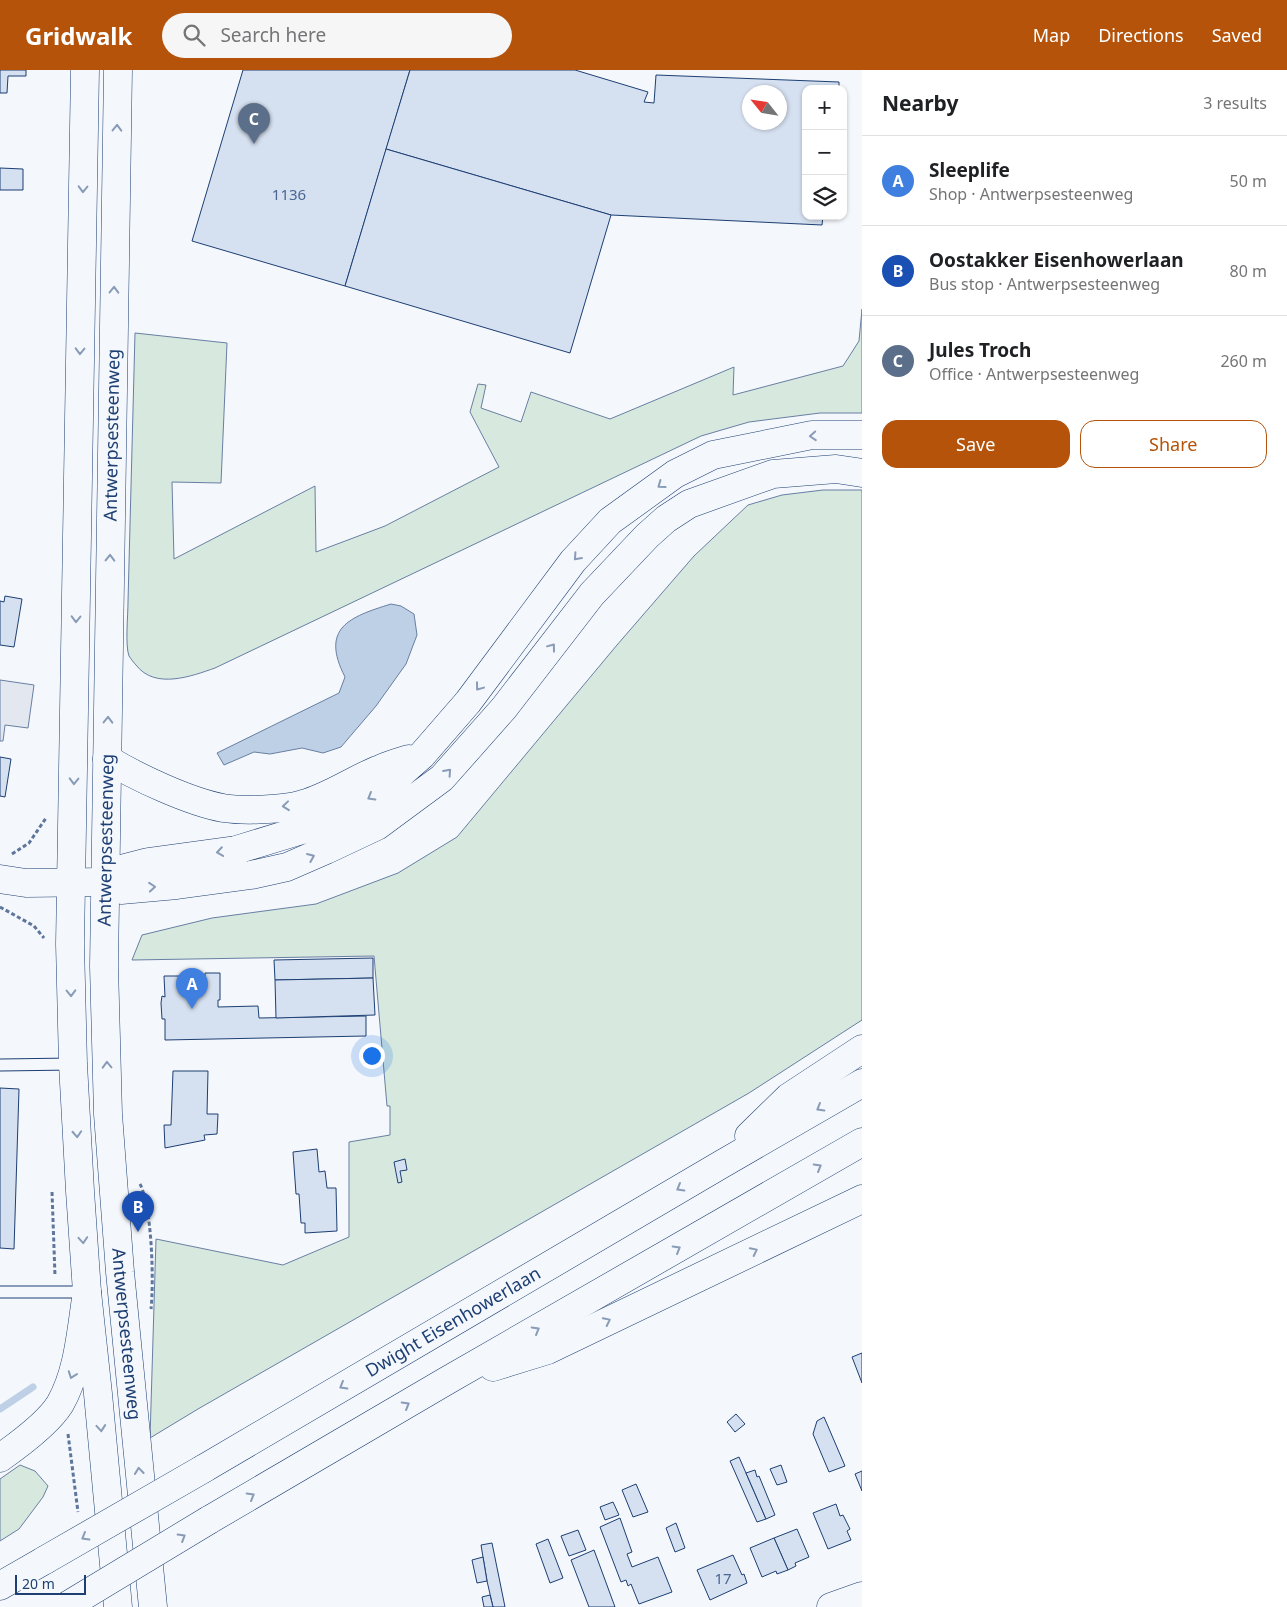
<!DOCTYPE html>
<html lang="en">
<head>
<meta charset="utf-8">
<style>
	body { margin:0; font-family:"Noto Sans",sans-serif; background:#f6f6f6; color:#202124 }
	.controls { position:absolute; right:15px; top:15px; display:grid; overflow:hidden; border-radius:10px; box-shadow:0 1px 4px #0004 }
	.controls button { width:45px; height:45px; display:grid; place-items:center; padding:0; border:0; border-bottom:1px solid #e0e0e0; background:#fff; color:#202124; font:25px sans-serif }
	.compass { position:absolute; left:742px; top:15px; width:45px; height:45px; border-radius:50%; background:#fff; box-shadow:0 1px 4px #0004; rotate:300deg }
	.scale { position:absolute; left:15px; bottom:12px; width:71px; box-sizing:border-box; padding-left:5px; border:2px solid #1d3f73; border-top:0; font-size:14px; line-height:18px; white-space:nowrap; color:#1d3f73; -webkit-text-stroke:4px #f4f7fb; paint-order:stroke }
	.you { position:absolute; left:371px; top:985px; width:18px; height:18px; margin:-12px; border:4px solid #fff; border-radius:50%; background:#1a73e8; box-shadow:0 0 0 8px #1a73e833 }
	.badge { display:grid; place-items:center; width:32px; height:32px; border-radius:50%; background:#b45309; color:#fff; font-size:16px; font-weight:700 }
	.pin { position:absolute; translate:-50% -41px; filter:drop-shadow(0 1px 2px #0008) }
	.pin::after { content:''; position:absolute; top:26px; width:18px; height:15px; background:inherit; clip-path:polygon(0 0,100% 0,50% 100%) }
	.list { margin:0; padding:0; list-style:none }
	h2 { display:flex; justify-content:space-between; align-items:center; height:65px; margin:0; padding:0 20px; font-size:21px }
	h2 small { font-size:16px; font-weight:400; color:#757577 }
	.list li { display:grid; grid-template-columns:32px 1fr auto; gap:15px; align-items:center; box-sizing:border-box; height:90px; padding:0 20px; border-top:1px solid #e0e0e0 }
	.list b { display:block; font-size:19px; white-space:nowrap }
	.list p { margin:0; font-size:16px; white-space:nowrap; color:#757577 }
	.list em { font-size:16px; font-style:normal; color:#757577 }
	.actions { display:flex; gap:10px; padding:15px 20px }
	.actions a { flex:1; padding:11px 0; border:1px solid #b45309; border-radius:15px; text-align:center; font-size:18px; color:#b45309 }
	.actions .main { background:#b45309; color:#fff }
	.icon { flex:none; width:28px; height:28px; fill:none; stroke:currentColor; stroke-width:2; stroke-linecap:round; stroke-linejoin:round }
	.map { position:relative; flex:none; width:862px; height:1537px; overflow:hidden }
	header { display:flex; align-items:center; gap:30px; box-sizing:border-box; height:70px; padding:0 25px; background:#b45309; color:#fff }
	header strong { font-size:24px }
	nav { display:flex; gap:28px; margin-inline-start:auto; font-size:18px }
	.search { width:350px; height:45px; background:#f6f6f6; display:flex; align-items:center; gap:12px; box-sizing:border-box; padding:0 18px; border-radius:28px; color:#757577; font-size:19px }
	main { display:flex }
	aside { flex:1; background:#fff }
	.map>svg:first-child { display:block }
	.green { fill:#d7e8df; stroke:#687fa3 }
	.parking { fill:#e3e8f0; stroke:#687fa3 }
	.water { fill:#bed0e5; stroke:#687fa3 }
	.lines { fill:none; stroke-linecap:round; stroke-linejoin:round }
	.stream { stroke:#bed0e5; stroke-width:7 }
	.building { fill:#d5e0f0; stroke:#1d3f73; fill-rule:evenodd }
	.lane-casing { stroke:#1d3f73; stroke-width:13 }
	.secondary-casing { stroke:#1d3f73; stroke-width:29 }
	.primary-casing { stroke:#1d3f73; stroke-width:29 }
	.highway-casing { stroke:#1d3f73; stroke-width:29 }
	.path { stroke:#5e769c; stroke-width:3; stroke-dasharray:4 2.5; stroke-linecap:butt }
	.lane { stroke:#f4f7fb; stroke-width:11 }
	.secondary { stroke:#f4f7fb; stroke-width:28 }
	.primary { stroke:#f4f7fb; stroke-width:28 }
	.highway { stroke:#f4f7fb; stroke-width:28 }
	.highway-bridge-casing { stroke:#1d3f73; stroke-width:29; stroke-linecap:butt }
	.highway-bridge { stroke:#f4f7fb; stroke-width:28 }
	.oneway { stroke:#889bb7 }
	.labels { text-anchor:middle; stroke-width:4; stroke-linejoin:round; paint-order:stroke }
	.number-label { font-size:15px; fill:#4b6792 }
	.street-label { font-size:18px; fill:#1d3f73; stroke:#f4f7fb }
</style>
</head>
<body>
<header>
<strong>Gridwalk</strong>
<div class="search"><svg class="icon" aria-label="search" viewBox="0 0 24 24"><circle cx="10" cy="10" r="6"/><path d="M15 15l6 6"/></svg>Search here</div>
<nav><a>Map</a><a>Directions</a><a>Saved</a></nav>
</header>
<main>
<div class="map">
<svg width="862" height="1537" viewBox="0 0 862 1537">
	<rect width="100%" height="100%" fill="#f4f7fb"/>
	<g class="green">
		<path d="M 862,239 L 862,343 L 820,343 L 749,352 L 701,366 L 215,598 C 192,606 155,620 136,595 C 134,593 131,589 129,586 C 125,575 128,546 128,532 L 135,263 L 227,273 L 221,413 L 172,412 L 174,489 L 315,416 L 316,482 L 385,456 L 499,397 L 470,342 L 478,314 L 486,315 L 481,338 L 521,352 L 531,322 L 610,349 L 734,297 L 733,325 L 843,296 L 859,271 Z"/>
		<path d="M 823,420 L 862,420 L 862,950 L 749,1023 L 198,1339 L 150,1368 L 156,1169 L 283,1195 L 349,1167 L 349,1072 L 390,1065 L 390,1036 L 387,1036 L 374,886 L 132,890 L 142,865 L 212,848 L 316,834 L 398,803 L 457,767 L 617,575 L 694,486 L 748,435 L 782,425 Z"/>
		<path d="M 20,1395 L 35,1401 L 48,1416 L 43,1427 L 19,1459 L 0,1471 L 0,1409 Z"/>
	</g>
	<path class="parking" d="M 0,610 L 34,615 L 28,658 L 5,655 L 3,671 L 0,671 Z"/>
	<path class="water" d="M 391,534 L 401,536 L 414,544 L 417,565 L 406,594 L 376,636 L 341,677 L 323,683 L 302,678 L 270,684 L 254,682 L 224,695 L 217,683 L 339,623 L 345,607 C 320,558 349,547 391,534 Z"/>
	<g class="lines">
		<path class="stream" d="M 0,1339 L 33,1317"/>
	</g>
	<g class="building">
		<path d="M 0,0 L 26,0 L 26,6 L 8,6 L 7,23 L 0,23 Z"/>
		<path d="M 243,0 L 410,0 L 345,216 L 192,171 Z"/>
		<path d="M 410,0 L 575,0 L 648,22 L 644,32 L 654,33 L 656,5 L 839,12 L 839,19 L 806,19 L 806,146 L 823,146 L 822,155 L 611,145 L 386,79 ZM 749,22 L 779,22 L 779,52 L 749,52 Z"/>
		<path d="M 386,79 L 611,145 L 570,283 L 345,216 Z"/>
		<path d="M 0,98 L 23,99 L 23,120 L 0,120 Z"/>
		<path d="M 5,526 L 22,529 L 14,577 L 0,575 L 0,531 L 4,532 Z"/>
		<path d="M 0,687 L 11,689 L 5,727 L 0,726 Z"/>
		<path d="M 373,888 L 373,908 L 275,910 L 274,890 Z"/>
		<path d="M 205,903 L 220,903 L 220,930 L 218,930 L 218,937 L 258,936 L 259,948 L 366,946 L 366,966 L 165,970 L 165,949 L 162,949 L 161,933 L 162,926 L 165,927 L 164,906 L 205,906 Z"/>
		<path d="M 373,908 L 375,945 L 276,948 L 275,910 Z"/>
		<path d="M 173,1001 L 208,1001 L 207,1044 L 218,1044 L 217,1064 L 204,1065 L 205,1070 L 165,1078 L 164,1055 L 171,1055 Z"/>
		<path d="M 0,1018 L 19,1019 L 14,1179 L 0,1178 Z"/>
		<path d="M 317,1079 L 319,1102 L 325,1101 L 327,1118 L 336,1118 L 337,1161 L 305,1163 L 305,1153 L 301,1153 L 299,1124 L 296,1124 L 293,1082 Z"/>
		<path d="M 405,1089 L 407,1100 L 400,1101 L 402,1112 L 398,1113 L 394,1092 Z"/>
		<path d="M 862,1283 L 862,1313 L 852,1287 Z"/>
		<path d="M 736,1344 L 745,1354 L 735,1362 L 727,1352 Z"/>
		<path d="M 824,1347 L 845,1396 L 829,1402 L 813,1364 L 817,1351 Z"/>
		<path d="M 739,1387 L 766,1449 L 757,1452 L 730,1391 Z"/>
		<path d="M 781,1395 L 787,1412 L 777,1415 L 770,1399 Z"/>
		<path d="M 755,1400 L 757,1407 L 759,1406 L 775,1445 L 766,1449 L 746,1403 Z"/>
		<path d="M 862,1401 L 862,1421 L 855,1404 Z"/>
		<path d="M 636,1414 L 648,1442 L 633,1447 L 622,1420 Z"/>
		<path d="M 613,1432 L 619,1445 L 605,1450 L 600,1437 Z"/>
		<path d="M 836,1434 L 840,1446 L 843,1445 L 850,1459 L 847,1461 L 851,1470 L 828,1479 L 813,1443 Z"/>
		<path d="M 620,1448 L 632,1482 L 627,1484 L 632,1497 L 658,1487 L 672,1522 L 639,1534 L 631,1514 L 628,1516 L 626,1510 L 621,1512 L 600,1457 Z"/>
		<path d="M 676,1453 L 685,1478 L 675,1482 L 666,1458 Z"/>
		<path d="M 797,1459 L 809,1487 L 795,1493 L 796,1496 L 788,1500 L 774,1468 Z"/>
		<path d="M 578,1460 L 586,1480 L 569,1486 L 561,1466 Z"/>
		<path d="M 774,1468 L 788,1500 L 777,1504 L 776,1501 L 762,1507 L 750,1478 Z"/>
		<path d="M 548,1469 L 563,1508 L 550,1513 L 536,1474 Z"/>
		<path d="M 492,1473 L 505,1537 L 493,1537 L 487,1511 L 481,1475 Z"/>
		<path d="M 594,1480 L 615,1537 L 589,1537 L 571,1490 Z"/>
		<path d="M 733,1485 L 742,1505 L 744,1504 L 747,1513 L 710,1530 L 697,1500 Z"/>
		<path d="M 483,1487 L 487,1511 L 477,1513 L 472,1490 Z"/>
		<path d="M 490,1525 L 493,1537 L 484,1537 L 482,1527 Z"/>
	</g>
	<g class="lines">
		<defs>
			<g id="lane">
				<path d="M 0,995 L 73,994"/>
				<path d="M 0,1222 L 87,1222"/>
			</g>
			<path id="secondary" d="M 0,809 L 26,813 L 105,812"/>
			<g id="primary">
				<path d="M 85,0 L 70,874 L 73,994 L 80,1121 L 87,1222 L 98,1324 L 118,1537"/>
				<path id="s1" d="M 118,0 L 104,896 L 108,1044 L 120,1202 L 153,1537"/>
				<path d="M 831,1537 L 862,1526"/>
			</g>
			<g id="highway">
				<path d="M 862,365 L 812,365 L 713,385 L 675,404 L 610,451 L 573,491 L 468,632 L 422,685 L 380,722 L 328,752 L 236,780 L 148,792 L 121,799 L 105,812 L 121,820 L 177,815 L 251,805 L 287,797 L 326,780 L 377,756 L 442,708 L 504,638 L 592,524 L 647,466 L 666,449 L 689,434 L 773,404 L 836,399 L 862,403"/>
				<path d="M 107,689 C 136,707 190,732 223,738 C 243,741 284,740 303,734 C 331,726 354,709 380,699 C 389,695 399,692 409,689"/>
				<path d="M 749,1066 L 789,1027 L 862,979"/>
				<path d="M 493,1297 L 548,1280 L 862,1129"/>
				<path d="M 0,1388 C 17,1376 49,1352 60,1334 C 79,1301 81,1259 87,1222"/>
				<path id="s2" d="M 203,1399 L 722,1094 L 862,1013"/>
				<path d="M 209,1450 L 448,1310 L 862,1072"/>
				<path d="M 0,1516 L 45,1490"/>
			</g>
		</defs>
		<use href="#lane" class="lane-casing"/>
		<use href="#secondary" class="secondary-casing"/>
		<use href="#primary" class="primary-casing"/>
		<use href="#highway" class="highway-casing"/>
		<g class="path">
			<path d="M 12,784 L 29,773 L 46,748"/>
			<path d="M 0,837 L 34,856 L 44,868"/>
			<path d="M 140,1114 C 152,1137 154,1212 151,1239"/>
			<path d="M 52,1122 L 55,1206"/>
			<path d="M 68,1364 L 78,1442"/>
		</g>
		<use href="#lane" class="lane"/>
		<use href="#secondary" class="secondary"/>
		<use href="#primary" class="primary"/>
		<use href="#highway" class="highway"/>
		<defs>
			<g id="highway-bridge">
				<path d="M 45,1490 L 203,1399"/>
				<path d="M 65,1537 L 209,1450"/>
			</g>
		</defs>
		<use href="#highway-bridge" class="highway-bridge-casing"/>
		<use href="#highway-bridge" class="highway-bridge"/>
	</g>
	<defs><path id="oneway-chevron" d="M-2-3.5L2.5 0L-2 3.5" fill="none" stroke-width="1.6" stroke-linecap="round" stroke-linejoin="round" transform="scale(1.25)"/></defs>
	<g class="oneway">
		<use href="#oneway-chevron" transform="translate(117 58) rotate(-89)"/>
		<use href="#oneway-chevron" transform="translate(83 119) rotate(91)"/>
		<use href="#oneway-chevron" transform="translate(114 220) rotate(-89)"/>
		<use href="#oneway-chevron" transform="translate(80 281) rotate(91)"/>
		<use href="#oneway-chevron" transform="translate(813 366) rotate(176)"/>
		<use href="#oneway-chevron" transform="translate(661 415) rotate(144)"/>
		<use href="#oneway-chevron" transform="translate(577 487) rotate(132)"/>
		<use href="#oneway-chevron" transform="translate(110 488) rotate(-89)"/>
		<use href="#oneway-chevron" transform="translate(76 549) rotate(91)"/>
		<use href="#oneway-chevron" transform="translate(552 577) rotate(-53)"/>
		<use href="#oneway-chevron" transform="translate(479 617) rotate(127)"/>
		<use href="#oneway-chevron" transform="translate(108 650) rotate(-89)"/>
		<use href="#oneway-chevron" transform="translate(448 702) rotate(-48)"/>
		<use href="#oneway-chevron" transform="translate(74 711) rotate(91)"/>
		<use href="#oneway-chevron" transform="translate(371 727) rotate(150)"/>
		<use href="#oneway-chevron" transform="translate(286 736) rotate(174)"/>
		<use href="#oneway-chevron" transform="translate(220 782) rotate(172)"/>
		<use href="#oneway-chevron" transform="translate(311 787) rotate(-23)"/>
		<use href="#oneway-chevron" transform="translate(152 817) rotate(-5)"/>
		<use href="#oneway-chevron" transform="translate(71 923) rotate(89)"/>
		<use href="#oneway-chevron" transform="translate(107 995) rotate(-92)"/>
		<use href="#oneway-chevron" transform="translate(820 1038) rotate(150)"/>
		<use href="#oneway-chevron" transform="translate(77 1064) rotate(87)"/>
		<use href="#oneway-chevron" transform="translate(818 1097) rotate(-30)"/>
		<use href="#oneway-chevron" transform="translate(680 1118) rotate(150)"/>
		<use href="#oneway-chevron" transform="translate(83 1170) rotate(86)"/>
		<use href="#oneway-chevron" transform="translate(677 1179) rotate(-30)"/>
		<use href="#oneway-chevron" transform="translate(754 1181) rotate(-26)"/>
		<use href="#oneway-chevron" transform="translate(607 1251) rotate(-26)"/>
		<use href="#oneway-chevron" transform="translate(536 1260) rotate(-30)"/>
		<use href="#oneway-chevron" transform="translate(72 1305) rotate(110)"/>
		<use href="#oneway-chevron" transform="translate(343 1316) rotate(150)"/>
		<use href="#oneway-chevron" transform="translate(406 1335) rotate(-30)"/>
		<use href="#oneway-chevron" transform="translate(101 1358) rotate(85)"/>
		<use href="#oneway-chevron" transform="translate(139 1401) rotate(-96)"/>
		<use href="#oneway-chevron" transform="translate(251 1426) rotate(-30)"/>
		<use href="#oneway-chevron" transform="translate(85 1467) rotate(150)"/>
		<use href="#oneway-chevron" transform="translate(182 1467) rotate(-31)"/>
	</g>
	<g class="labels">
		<g class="number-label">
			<text x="289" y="130">1136</text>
			<text x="723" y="1514">17</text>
		</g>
		<g class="street-label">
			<text transform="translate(112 365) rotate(-89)" y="6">Antwerpsesteenweg</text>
			<text transform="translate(106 770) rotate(-89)" y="6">Antwerpsesteenweg</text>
			<text dy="6" stroke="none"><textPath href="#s2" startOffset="290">Dwight Eisenhowerlaan</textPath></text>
			<text dy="6" stroke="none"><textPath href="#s1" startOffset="1265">Antwerpsesteenweg</textPath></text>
		</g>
	</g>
</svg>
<div class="controls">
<button>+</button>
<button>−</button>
<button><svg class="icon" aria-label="layers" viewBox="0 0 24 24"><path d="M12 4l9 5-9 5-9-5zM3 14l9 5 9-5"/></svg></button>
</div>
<svg class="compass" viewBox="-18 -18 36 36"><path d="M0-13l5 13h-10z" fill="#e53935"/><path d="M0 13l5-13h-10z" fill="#757577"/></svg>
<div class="scale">20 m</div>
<div class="you"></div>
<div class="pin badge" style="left:192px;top:939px;background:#3f7fe0">A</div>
<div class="pin badge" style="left:138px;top:1162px;background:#1a4fb4">B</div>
<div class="pin badge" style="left:254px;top:74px;background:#5c6f8a">C</div>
</div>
<aside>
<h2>Nearby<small>3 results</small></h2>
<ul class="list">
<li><span class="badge" style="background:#3f7fe0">A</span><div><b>Sleeplife</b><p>Shop · Antwerpsesteenweg</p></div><em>50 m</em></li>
<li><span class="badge" style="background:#1a4fb4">B</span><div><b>Oostakker Eisenhowerlaan</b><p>Bus stop · Antwerpsesteenweg</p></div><em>80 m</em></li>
<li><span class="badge" style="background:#5c6f8a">C</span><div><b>Jules Troch</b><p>Office · Antwerpsesteenweg</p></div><em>260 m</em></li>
</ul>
<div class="actions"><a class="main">Save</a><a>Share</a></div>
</aside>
</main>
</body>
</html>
